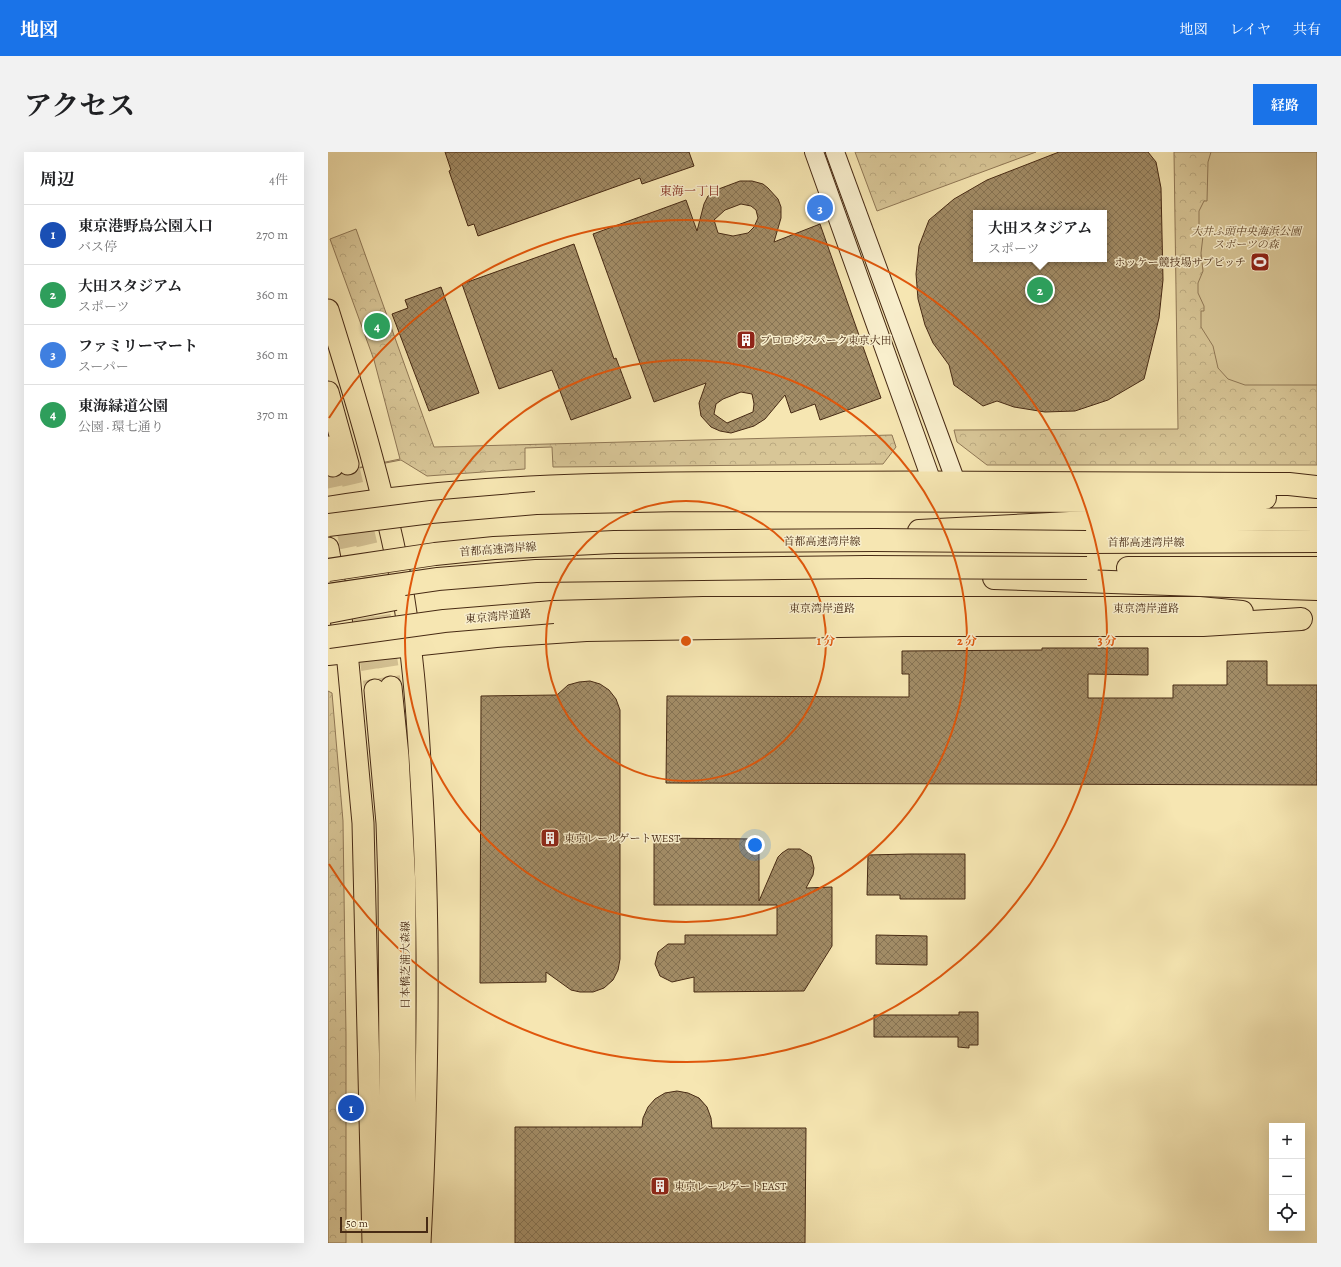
<!DOCTYPE html>
<html lang="ja">
<head>
<meta charset="utf-8">
<style>
	body { margin:0; font-family:Alegreya,"Noto Serif JP",serif; background:#f2f2f2; color:#202124 }
	.controls { position:absolute; right:12px; bottom:12px; display:grid; overflow:hidden; border-radius:0px; box-shadow:0 4px 16px #0002 }
	.controls button { width:36px; height:36px; display:grid; place-items:center; padding:0; border:0; border-bottom:1px solid #e0e0e0; background:#fff; color:#202124; font:20px sans-serif }
	.scale { position:absolute; left:12px; bottom:10px; width:88px; box-sizing:border-box; padding-left:4px; border:2px solid #472a14; border-top:0; font-size:11px; line-height:14px; white-space:nowrap; color:#472a14; -webkit-text-stroke:3px #f9efcd; paint-order:stroke }
	.you { position:absolute; left:427px; top:693px; width:14px; height:14px; margin:-10px; border:3px solid #fff; border-radius:50%; background:#1a73e8; box-shadow:0 0 0 6px #1a73e833 }
	.badge { display:grid; place-items:center; width:26px; height:26px; border-radius:50%; background:#1a73e8; color:#fff; font-size:13px; font-weight:700 }
	.pin { position:absolute; translate:-50% -50%; border:2px solid #fff; box-shadow:0 1px 4px #0006 }
	.popup { position:absolute; left:645px; top:58px; width:134px; height:52px; box-sizing:border-box; display:grid; place-content:center; border-radius:0px; background:#fff; filter:drop-shadow(0 1px 3px #0005); font-size:13px; white-space:nowrap; color:#757577 }
	.popup b { font-size:15px; color:#202124 }
	.popup::after { content:''; position:absolute; left:50%; top:100%; margin-left:-8px; border:8px solid transparent; border-top-color:#fff }
	.list { margin:0; padding:0; list-style:none }
	h2 { display:flex; justify-content:space-between; align-items:center; height:52px; margin:0; padding:0 16px; font-size:17px }
	h2 small { font-size:13px; font-weight:400; color:#757577 }
	.list li { display:grid; grid-template-columns:26px 1fr auto; gap:12px; align-items:center; box-sizing:border-box; height:60px; padding:0 16px; border-top:1px solid #e0e0e0 }
	.list b { display:block; font-size:15px; white-space:nowrap }
	.list p { margin:0; font-size:13px; white-space:nowrap; color:#757577 }
	.list em { font-size:13px; font-style:normal; color:#757577 }
	.icon { flex:none; width:22px; height:22px; fill:none; stroke:currentColor; stroke-width:2; stroke-linecap:round; stroke-linejoin:round }
	.map { position:relative; flex:none; width:989px; height:1091px; overflow:hidden; border-radius:0px }
	header { display:flex; align-items:center; gap:24px; box-sizing:border-box; height:56px; padding:0 20px; background:#1a73e8; color:#fff }
	header strong { font-size:19px }
	nav { display:flex; gap:22px; margin-inline-start:auto; font-size:14px }
	.intro { display:flex; align-items:center; justify-content:space-between; box-sizing:border-box; height:96px; padding:0 24px }
	h1 { margin:0; font-size:28px }
	.button { padding:10px 18px; border-radius:0px; background:#1a73e8; color:#fff; font-size:14px; font-weight:700 }
	main { display:flex; gap:24px; padding:0 24px }
	aside { flex:1; background:#fff; border-radius:0px; box-shadow:0 4px 16px #0002 }
	.map>svg:first-child { display:block }
	.park { fill:url(#park-crowns); stroke:#907856 }
	.pitch { fill:#d8c697; stroke:#907856 }
	.building { fill:url(#building-cross-hatch); stroke:#472a14; fill-rule:evenodd }
	.lines { fill:none; stroke-linecap:round; stroke-linejoin:round }
	.primary-tunnel { stroke:#d3c092; stroke-width:21; stroke-dasharray:21 10; stroke-linecap:butt }
	.secondary-casing { stroke:#472a14; stroke-width:20 }
	.primary-casing { stroke:#472a14; stroke-width:23 }
	.highway-casing { stroke:#472a14; stroke-width:24 }
	.secondary { stroke:#f9efcd; stroke-width:18 }
	.primary { stroke:#f6e6b2; stroke-width:21 }
	.highway { stroke:#f6e6b2; stroke-width:22 }
	.highway-bridge-casing { stroke:#472a14; stroke-width:24; stroke-linecap:butt }
	.highway-bridge { stroke:#f6e6b2; stroke-width:22 }
	.ring { fill:none; stroke:#e0570c; stroke-width:2 }
	.labels { text-anchor:middle; stroke-width:3; stroke-linejoin:round; paint-order:stroke }
	.park-label { font-size:11px; font-style:italic; fill:#64492e; stroke:#f9efcd }
	.poi-label { font-size:11px; fill:#472a14; stroke:#f9efcd; text-anchor:start }
	.street-label { font-size:11px; fill:#472a14; stroke:#f9efcd }
	.neighbourhood-label { font-size:12px; fill:#7a1f14; stroke:#f9efcd }
	.centre { fill:#e0570c; stroke:#f9efcd; stroke-width:2 }
	.ring-label { font-size:12px; text-anchor:middle; font-weight:bold; fill:#e0570c; stroke:#f9efcd; stroke-width:3; stroke-linejoin:round; paint-order:stroke }
</style>
</head>
<body>
<header>
<strong>地図</strong>
<nav><a>地図</a><a>レイヤ</a><a>共有</a></nav>
</header>
<div class="intro"><h1>アクセス</h1><a class="button">経路</a></div>
<main>
<aside>
<h2>周辺<small>4件</small></h2>
<ul class="list">
<li><span class="badge" style="background:#1a4fb4">1</span><div><b>東京港野鳥公園入口</b><p>バス停</p></div><em>270 m</em></li>
<li><span class="badge" style="background:#2e9e5b">2</span><div><b>大田スタジアム</b><p>スポーツ</p></div><em>360 m</em></li>
<li><span class="badge" style="background:#3f7fe0">3</span><div><b>ファミリーマート</b><p>スーパー</p></div><em>360 m</em></li>
<li><span class="badge" style="background:#2e9e5b">4</span><div><b>東海緑道公園</b><p>公園 · 環七通り</p></div><em>370 m</em></li>
</ul>
</aside>
<div class="map">
<svg width="989" height="1091" viewBox="0 0 989 1091">
	<defs>
		<pattern id="park-crowns" width="20" height="18" patternUnits="userSpaceOnUse"><rect width="20" height="18" fill="#d8c697"/><path d="M2 6a3 3 0 1 1 6 0M12 15a3 3 0 1 1 6 0" fill="none" stroke="#bbaa81"/></pattern>
		<pattern id="building-cross-hatch" width="8" height="8" patternUnits="userSpaceOnUse"><rect width="8" height="8" fill="#a28c66"/><path d="M0 0l8 8M0 8l8-8" fill="none" stroke="#867353"/></pattern>
	</defs>
	<rect width="100%" height="100%" fill="#f6e6b2"/>
	<filter id="stains"><feTurbulence type="fractalNoise" baseFrequency=".005" numOctaves="4"/><feColorMatrix values="0 0 0 0 .2 0 0 0 0 .09 0 0 0 0 .02 0 0 0 .5 -.17"/></filter>
	<radialGradient id="worn" r=".72"><stop offset=".6" stop-color="#630" stop-opacity="0"/><stop offset="1" stop-color="#630" stop-opacity=".3"/></radialGradient>
	<g class="park">
		<path d="M 527,0 L 708,0 L 549,59 Z"/>
		<path d="M 846,0 L 989,0 L 989,313 L 659,313 L 629,290 L 626,278 L 850,277 Z"/>
		<path d="M 28,77 L 106,295 L 564,283 L 568,295 L 555,312 L 225,315 L 224,295 L 197,296 L 197,317 L 99,324 L 73,308 L 0,322 L 72,307 L 46,208 L 2,87 Z"/>
		<path d="M 0,539 L 4,541 L 15,669 L 18,883 L 18,1091 L 0,1091 Z"/>
	</g>
	<path class="pitch" d="M 883,0 L 989,0 L 989,233 L 917,233 L 900,227 L 890,216 L 885,194 L 873,175 L 873,159 L 876,159 L 876,154 L 870,141 L 870,131 L 875,119 L 873,101 L 875,84 L 871,72 L 871,59 L 876,49 L 879,49 L 880,10 Z"/>
	<g class="building">
		<path d="M 117,0 L 361,0 L 366,14 L 314,32 L 312,26 L 150,84 L 146,72 L 140,74 L 121,19 L 123,18 Z"/>
		<path d="M 731,0 L 820,0 L 828,10 L 833,36 L 835,128 L 831,166 L 816,227 L 780,248 L 747,259 L 717,260 L 686,255 L 669,249 L 655,254 L 626,233 L 621,213 L 605,191 L 597,173 L 590,147 L 588,122 L 591,94 L 601,68 L 626,47 L 659,28 ZM 648,61 L 776,61 L 776,107 L 648,107 Z"/>
		<path d="M 412,29 L 424,29 L 435,32 L 440,36 L 450,47 L 453,55 L 453,66 L 446,90 L 492,72 L 553,246 L 492,268 L 487,252 L 463,261 L 457,243 L 437,267 L 426,274 L 403,281 L 392,279 L 383,275 L 373,264 L 371,251 L 378,231 L 326,250 L 265,82 L 358,48 L 369,79 L 376,52 L 380,44 L 388,38 ZM 413,52 L 423,54 L 428,58 L 430,66 L 426,75 L 420,81 L 405,84 L 390,81 L 386,68 L 397,58 ZM 413,240 L 424,242 L 426,252 L 425,260 L 399,271 L 386,262 L 388,252 L 395,247 Z"/>
		<path d="M 246,92 L 286,207 L 288,206 L 303,246 L 243,268 L 224,218 L 171,237 L 134,132 Z"/>
		<path d="M 113,135 L 151,241 L 101,259 L 64,162 L 80,156 L 77,148 Z"/>
		<path d="M 714,496 L 820,496 L 820,523 L 760,522 L 760,546 L 845,546 L 845,533 L 899,533 L 899,509 L 939,509 L 939,533 L 989,533 L 989,633 L 338,631 L 339,544 L 581,545 L 581,522 L 574,522 L 574,499 L 714,498 Z"/>
		<path d="M 262,529 L 272,532 L 281,538 L 288,547 L 292,558 L 292,807 L 290,818 L 285,828 L 276,836 L 265,840 L 252,840 L 243,838 L 218,820 L 218,830 L 152,831 L 153,544 L 229,543 L 240,533 L 251,530 Z"/>
		<path d="M 326,686 L 431,687 L 431,749 L 450,705 L 454,701 L 460,697 L 472,697 L 483,704 L 486,716 L 485,723 L 478,736 L 504,735 L 504,794 L 476,839 L 366,840 L 366,825 L 344,830 L 332,824 L 327,812 L 330,800 L 340,792 L 357,792 L 357,783 L 449,783 L 449,753 L 326,753 Z"/>
		<path d="M 581,702 L 637,702 L 637,747 L 572,747 L 572,743 L 539,743 L 540,703 Z"/>
		<path d="M 548,783 L 599,784 L 599,813 L 548,812 Z"/>
		<path d="M 631,860 L 650,860 L 650,893 L 641,893 L 641,896 L 630,895 L 630,885 L 546,885 L 546,863 L 631,863 Z"/>
		<path d="M 349,939 L 360,941 L 371,946 L 379,955 L 383,966 L 384,976 L 478,976 L 477,1091 L 187,1091 L 187,975 L 314,975 L 315,966 L 320,955 L 327,947 L 337,941 Z"/>
	</g>
	<g class="lines">
		<g class="primary-tunnel">
			<path d="M 20,312 L 46,423 L 63,535"/>
			<path d="M 5,314 L 29,425 L 47,538"/>
		</g>
		<defs>
			<g id="secondary">
				<path d="M 486,0 L 604,330"/>
				<path d="M 507,0 L 628,330"/>
			</g>
			<g id="primary">
				<path d="M 0,158 C 27,244 53,330 71,419 C 84,487 89,557 93,626 C 103,781 100,936 92,1091"/>
				<path d="M 0,240 L 20,312"/>
				<path d="M 0,295 L 5,314"/>
				<path d="M 0,396 L 19,500 L 35,671 L 45,1091"/>
				<path d="M 63,535 L 70,604 L 77,734 L 77,1091"/>
				<path d="M 47,538 L 59,671 L 61,733 L 62,931 L 60,1091"/>
			</g>
			<g id="highway">
				<path d="M 208,351 L 355,348 L 866,349 L 937,346"/>
				<path d="M 0,356 C 148,332 298,331 448,331 C 619,330 790,331 961,332 L 989,335"/>
				<path d="M 591,379 L 761,370 L 989,367"/>
				<path d="M 758,390 L 989,389"/>
				<path d="M 800,416 L 989,416"/>
				<path d="M 666,426 L 989,437"/>
				<path d="M 225,460 L 375,456 L 871,456 L 914,460"/>
				<path d="M 0,502 L 168,484 L 258,478 L 575,473 L 875,473 L 973,467"/>
			</g>
		</defs>
		<use href="#secondary" class="secondary-casing"/>
		<use href="#primary" class="primary-casing"/>
		<use href="#highway" class="highway-casing"/>
		<use href="#secondary" class="secondary"/>
		<use href="#primary" class="primary"/>
		<use href="#highway" class="highway"/>
		<defs>
			<g id="highway-bridge">
				<path d="M 0,373 L 103,360 L 208,351"/>
				<path d="M 0,418 L 107,402 L 166,396 L 286,390 L 547,388 L 758,390"/>
				<path d="M 0,443 L 110,427 L 208,419 L 538,415 L 759,416"/>
				<path d="M 0,460 L 67,447"/>
				<path d="M 0,485 L 116,469 L 225,460"/>
			</g>
		</defs>
		<use href="#highway-bridge" class="highway-bridge-casing"/>
		<use href="#highway-bridge" class="highway-bridge"/>
	</g>
	<g class="ring">
		<circle cx="358" cy="489" r="140"/>
		<circle cx="358" cy="489" r="281"/>
		<path d="M1 266A421 421 0 1 1 1 712"/>
	</g>
	<defs>
		<symbol id="stadium-square" viewBox="-11 -11 22 22"><rect x="-9" y="-9" width="18" height="18" rx="4" fill="#8f2418" stroke="#f9efcd"/><path d="M0-5a6.5 5 0 1 0 0 10a6.5 5 0 1 0 0-10ZM-3.5-1.8h7v3.6h-7Z" fill="#fff"/></symbol>
		<symbol id="building-square" viewBox="-11 -11 22 22"><rect x="-9" y="-9" width="18" height="18" rx="4" fill="#8f2418" stroke="#f9efcd"/><path d="M-4-6H4V6H1V3H-1V6H-4ZM-2.5-4.3h1.7v1.8h-1.7ZM.8-4.3h1.7v1.8H.8ZM-2.5-1h1.7V.8h-1.7ZM.8-1h1.7V.8H.8Z" fill="#fff"/></symbol>
	</defs>
	<g fill-rule="evenodd">
		<use href="#stadium-square" x="921" y="99" width="22" height="22"/>
		<use href="#building-square" x="407" y="177" width="22" height="22"/>
		<use href="#building-square" x="211" y="675" width="22" height="22"/>
		<use href="#building-square" x="321" y="1023" width="22" height="22"/>
	</g>
	<g class="labels">
		<g class="park-label">
			<text x="918" y="83">大井ふ頭中央海浜公園<tspan x="918" dy="13">スポーツの森</tspan></text>
		</g>
		<g class="poi-label">
			<text x="918" y="114" text-anchor="end">ホッケー競技場サブピッチ</text>
			<text x="432" y="192">プロロジスパーク東京大田</text>
			<text x="236" y="690">東京レールゲートWEST</text>
			<text x="346" y="1038">東京レールゲートEAST</text>
		</g>
		<g class="street-label">
			<text x="494" y="393">首都高速湾岸線</text>
			<text x="818" y="394">首都高速湾岸線</text>
			<text transform="translate(170 397) rotate(-4)" y="4">首都高速湾岸線</text>
			<text x="494" y="460">東京湾岸道路</text>
			<text x="818" y="460">東京湾岸道路</text>
			<text transform="translate(170 464) rotate(-5)" y="4">東京湾岸道路</text>
			<text transform="translate(77 813) rotate(-90)" y="4">日本橋芝浦大森線</text>
		</g>
		<g class="neighbourhood-label">
			<text x="362" y="43">東海一丁目</text>
		</g>
	</g>
	<circle cx="358" cy="489" r="6" class="centre"/>
	<g class="ring-label">
		<text x="498" y="493">1 分</text>
		<text x="639" y="493">2 分</text>
		<text x="779" y="493">3 分</text>
	</g>
	<rect width="100%" height="100%" filter="url(#stains)"/>
	<rect width="100%" height="100%" fill="url(#worn)"/>
</svg>
<div class="controls">
<button>+</button>
<button>−</button>
<button><svg class="icon" aria-label="locate" viewBox="0 0 24 24"><circle cx="12" cy="12" r="6"/><path d="M12 2v4M12 18v4M2 12h4M18 12h4"/></svg></button>
</div>
<div class="scale">50 m</div>
<div class="you"></div>
<div class="pin badge" style="left:23px;top:956px;background:#1a4fb4">1</div>
<div class="pin badge" style="left:712px;top:138px;background:#2e9e5b">2</div>
<div class="popup"><b>大田スタジアム</b>スポーツ</div>
<div class="pin badge" style="left:492px;top:56px;background:#3f7fe0">3</div>
<div class="pin badge" style="left:49px;top:174px;background:#2e9e5b">4</div>
</div>
</main>
</body>
</html>
